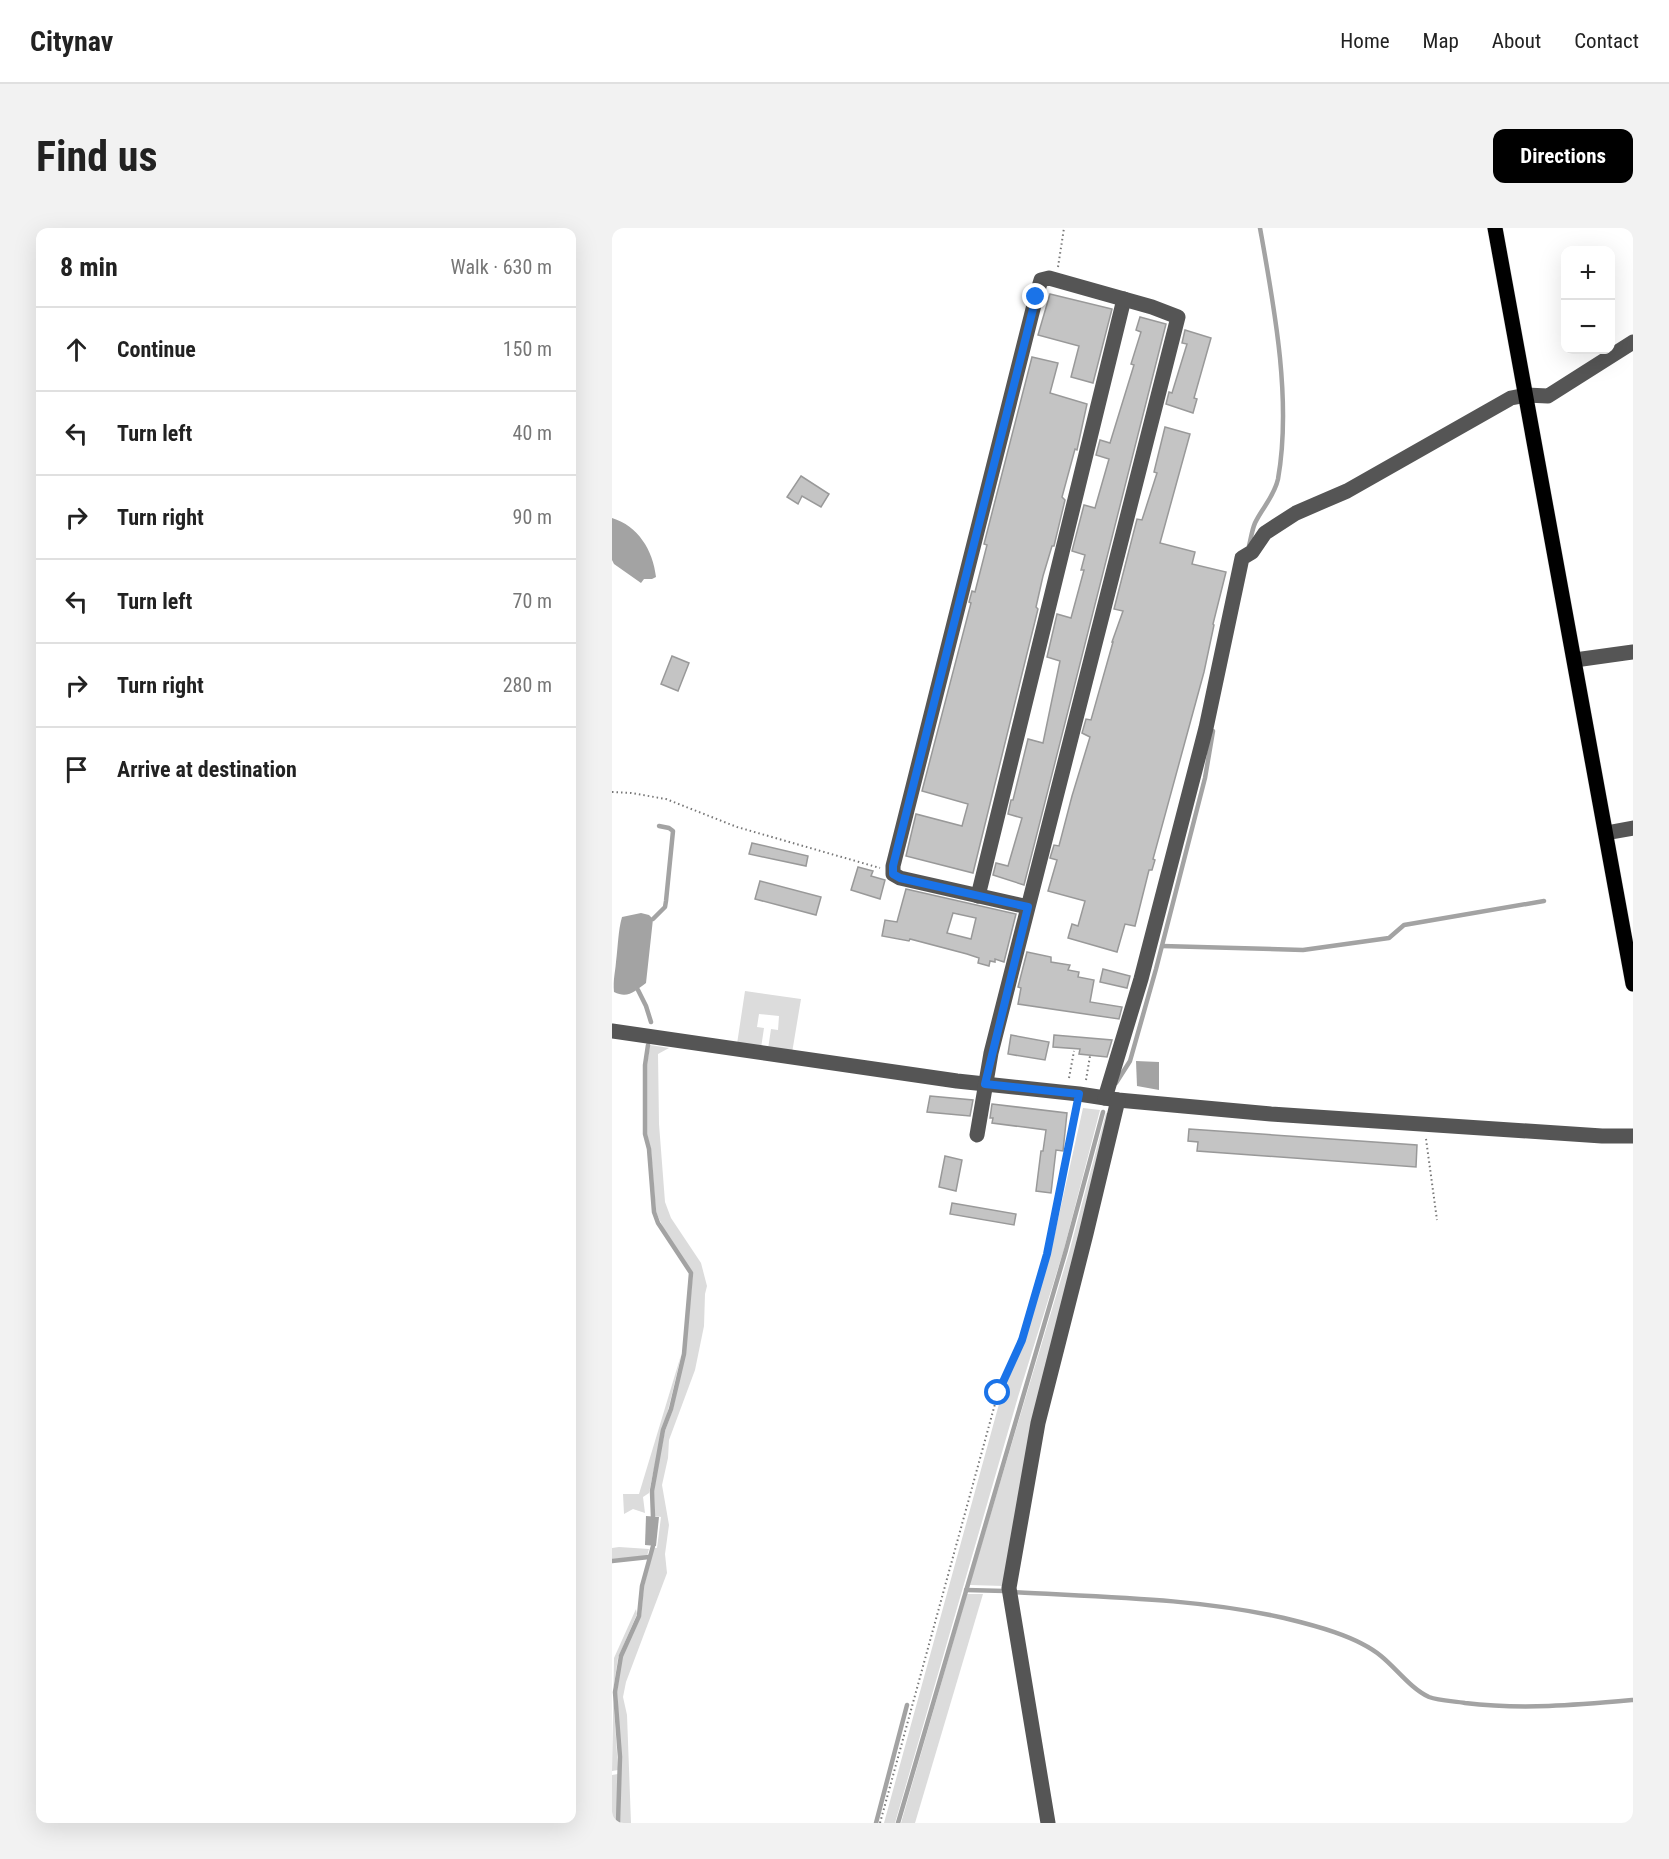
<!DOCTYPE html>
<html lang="en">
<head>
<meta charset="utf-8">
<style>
	body { margin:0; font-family:"Roboto Condensed",sans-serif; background:#f2f2f2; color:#222 }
	.controls { position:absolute; right:18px; top:18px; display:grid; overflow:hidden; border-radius:12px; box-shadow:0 6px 24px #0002 }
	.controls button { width:54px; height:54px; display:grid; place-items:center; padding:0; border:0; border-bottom:2px solid #e0e0e0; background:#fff; color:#222; font:30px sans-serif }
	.stop { position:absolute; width:18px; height:18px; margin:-14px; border:4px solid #1a73e8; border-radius:50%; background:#fff }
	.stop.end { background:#1a73e8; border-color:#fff; box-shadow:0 2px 6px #0008 }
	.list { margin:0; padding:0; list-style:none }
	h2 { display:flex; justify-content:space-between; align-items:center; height:78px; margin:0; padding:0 24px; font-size:26px }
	h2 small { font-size:20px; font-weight:400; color:#767676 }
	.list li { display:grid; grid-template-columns:39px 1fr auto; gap:18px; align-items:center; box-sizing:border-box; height:84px; padding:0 24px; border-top:2px solid #e0e0e0 }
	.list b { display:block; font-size:22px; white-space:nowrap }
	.list em { font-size:20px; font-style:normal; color:#767676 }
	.icon { flex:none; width:33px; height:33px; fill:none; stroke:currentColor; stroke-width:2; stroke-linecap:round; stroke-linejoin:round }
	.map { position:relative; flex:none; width:1021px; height:1595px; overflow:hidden; border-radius:12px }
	header { display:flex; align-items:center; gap:36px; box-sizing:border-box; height:84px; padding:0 30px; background:#fff; border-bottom:2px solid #e0e0e0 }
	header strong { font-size:28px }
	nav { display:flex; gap:33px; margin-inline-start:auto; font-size:21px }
	.intro { display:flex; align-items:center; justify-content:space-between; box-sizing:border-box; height:144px; padding:0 36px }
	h1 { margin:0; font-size:42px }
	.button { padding:15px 27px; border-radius:12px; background:#000; color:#fff; font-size:21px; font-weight:700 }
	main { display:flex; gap:36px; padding:0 36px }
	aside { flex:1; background:#fff; border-radius:12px; box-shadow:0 6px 24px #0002 }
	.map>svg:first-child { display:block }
	.green { fill:#dcdcdc }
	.water { fill:#a3a3a3 }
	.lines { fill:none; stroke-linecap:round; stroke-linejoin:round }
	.stream { stroke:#a3a3a3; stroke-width:4.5 }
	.building { fill:#c4c4c4; stroke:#999; stroke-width:1.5; fill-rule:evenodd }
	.major-casing { stroke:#dbdbdb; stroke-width:16 }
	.path { stroke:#777; stroke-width:2; stroke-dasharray:1.5 3; stroke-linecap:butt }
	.minor { stroke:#555; stroke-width:15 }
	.major { stroke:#000; stroke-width:15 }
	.route { stroke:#1a73e8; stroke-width:8 }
</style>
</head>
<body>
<header>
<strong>Citynav</strong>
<nav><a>Home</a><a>Map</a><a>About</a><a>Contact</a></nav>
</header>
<div class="intro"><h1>Find us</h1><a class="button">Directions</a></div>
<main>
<aside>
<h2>8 min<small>Walk · 630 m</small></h2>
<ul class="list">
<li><svg class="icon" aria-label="ahead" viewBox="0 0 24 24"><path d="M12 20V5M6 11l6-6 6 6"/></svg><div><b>Continue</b></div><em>150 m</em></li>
<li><svg class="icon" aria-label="left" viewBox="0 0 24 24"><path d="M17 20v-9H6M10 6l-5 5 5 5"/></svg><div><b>Turn left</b></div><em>40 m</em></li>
<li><svg class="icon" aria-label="right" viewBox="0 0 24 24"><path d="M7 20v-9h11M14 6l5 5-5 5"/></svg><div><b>Turn right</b></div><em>90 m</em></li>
<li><svg class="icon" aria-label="left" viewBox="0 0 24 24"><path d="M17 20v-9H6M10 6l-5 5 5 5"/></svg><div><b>Turn left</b></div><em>70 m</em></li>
<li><svg class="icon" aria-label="right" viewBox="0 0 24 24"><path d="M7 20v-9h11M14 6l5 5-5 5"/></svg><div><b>Turn right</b></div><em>280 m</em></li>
<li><svg class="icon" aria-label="arrive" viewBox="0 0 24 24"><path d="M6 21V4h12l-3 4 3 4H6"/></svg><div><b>Arrive at destination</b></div></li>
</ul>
</aside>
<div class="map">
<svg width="1021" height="1595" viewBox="0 0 1021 1595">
	<rect width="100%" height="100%" fill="#fff"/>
	<g class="green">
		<path d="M 133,763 L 189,771 L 180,825 L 156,821 L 159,801 L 166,802 L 167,788 L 147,786 L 145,799 L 152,800 L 149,820 L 125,816 Z"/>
		<path d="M 38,817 L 57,820 L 46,826 L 47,896 L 53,974 L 59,990 L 89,1035 L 95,1058 L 93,1066 L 92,1098 L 83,1142 L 57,1212 L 56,1230 L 50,1257 L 57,1297 L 53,1326 L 55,1345 L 14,1454 L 11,1469 L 15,1487 L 19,1595 L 8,1595 L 9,1530 L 5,1464 L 10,1428 L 29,1388 L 32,1358 L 42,1320 L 45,1320 L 49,1289 L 43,1288 L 42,1263 L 45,1242 L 53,1203 L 61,1181 L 73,1126 L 81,1045 L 54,1006 L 44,984 L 39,922 L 35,906 L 35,837 Z"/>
		<path d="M 471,880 L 488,882 L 452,1021 L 406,1169 L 283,1595 L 272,1595 L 390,1165 L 412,1115 L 438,1027 Z"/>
		<path d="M 494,885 L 498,885 L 392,1358 L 358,1357 L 359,1352 L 458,1021 Z"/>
		<path d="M 69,1127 C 59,1173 46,1219 37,1265 L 31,1269 L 33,1285 L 21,1281 L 12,1286 L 11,1266 L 27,1266 Z"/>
		<path d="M 7,1319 L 37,1321 L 35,1328 L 0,1331 L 0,1320 Z"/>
		<path d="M 355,1366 L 371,1366 L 303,1595 L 289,1595 Z"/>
		<path d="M 24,1381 L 25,1386 L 6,1430 L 1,1463 L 6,1542 L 0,1543 L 2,1430 Z"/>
		<path d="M 6,1546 L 5,1592 L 0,1593 L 0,1547 Z"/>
	</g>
	<g class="water">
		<path d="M 0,290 C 26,298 41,322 44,349 L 40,351 L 32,351 L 29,355 L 2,336 L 0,332 Z"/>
		<path d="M 29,685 L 37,687 L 41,691 L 34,755 C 23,763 16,771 2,764 C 1,751 3,746 4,734 C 6,719 6,703 10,689 Z"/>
		<path d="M 524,833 L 547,834 L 547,862 L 525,858 Z"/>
		<path d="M 34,1288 L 47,1289 L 44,1318 L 33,1317 Z"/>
	</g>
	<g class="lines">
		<g class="stream">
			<path d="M 637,318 C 639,310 640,302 643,295 C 650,280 662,269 666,251 C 680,172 662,78 648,0"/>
			<path d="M 41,691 L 53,679 L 54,673 L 61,603 L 57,600 L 47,598"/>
			<path d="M 550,718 L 691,722 L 777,710 L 792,697 L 932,673"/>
			<path d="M 26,762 L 34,778 L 39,794"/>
			<path d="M 36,817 L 33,837 L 33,906 L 37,921 L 42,984 L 46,995 L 79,1045 L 72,1126 L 59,1181 L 51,1202 L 40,1263 L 41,1289"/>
			<path d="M 504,855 L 518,833 L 544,741 L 593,550 L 601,503"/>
			<path d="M 0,1333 L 37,1329"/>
			<path d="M 354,1362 L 393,1363"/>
			<path d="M 400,1364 C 490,1369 584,1370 672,1390 C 701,1397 745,1408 769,1428 C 784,1440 799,1461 817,1469 C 828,1473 842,1473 853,1475 C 910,1482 965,1477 1021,1472"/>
			<path d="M 6,1595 L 8,1529 L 3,1464 L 9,1428 L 27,1388 L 30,1358 L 41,1318"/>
			<path d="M 264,1595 L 295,1477"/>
			<path d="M 286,1595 L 454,1022 L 491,884"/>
		</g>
	</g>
	<g class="building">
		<path d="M 438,66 L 500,81 L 481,155 L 459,149 L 467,118 L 426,107 Z"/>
		<path d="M 528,89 L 554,96 L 412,657 L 381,647 L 384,635 L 396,638 L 410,590 L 396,586 L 399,572 L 401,572 L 416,511 L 431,515 L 448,433 L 435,429 L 445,386 L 459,390 L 472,342 L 469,342 L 473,327 L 460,323 L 472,277 L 483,280 L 497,231 L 484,227 L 488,212 L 498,215 L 522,137 L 519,136 L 529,104 L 524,102 Z"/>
		<path d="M 573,102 L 599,110 L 582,170 L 585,171 L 581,185 L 554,176 L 557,164 L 560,165 L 575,116 L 570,115 Z"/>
		<path d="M 420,129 L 446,135 L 438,165 L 475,176 L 465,222 L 463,221 L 450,269 L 453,272 L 442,318 L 440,318 L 431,348 L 424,379 L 426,381 L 361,645 L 294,628 L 304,586 L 350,598 L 356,576 L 310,563 L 359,375 L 357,374 L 360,363 L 363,364 L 375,317 L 372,316 Z"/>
		<path d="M 553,199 L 578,206 L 548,315 L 583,324 L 580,336 L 614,344 L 601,396 L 602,397 L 592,444 L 541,631 L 543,632 L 540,642 L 537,642 L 523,698 L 513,696 L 505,724 L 456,710 L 460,696 L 466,698 L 473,673 L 436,663 L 445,632 L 438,630 L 442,617 L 447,618 L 460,568 L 478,509 L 470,505 L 474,491 L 479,492 L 501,414 L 500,414 L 511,383 L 502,381 L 525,291 L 530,292 L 545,245 L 542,244 Z"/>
		<path d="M 189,248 L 217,266 L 209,279 L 190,268 L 186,276 L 175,269 Z"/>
		<path d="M 60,428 L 77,435 L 66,463 L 49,456 Z"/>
		<path d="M 140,615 L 196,628 L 194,638 L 137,626 Z"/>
		<path d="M 246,639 L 261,643 L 259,648 L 273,652 L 268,671 L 239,662 Z"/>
		<path d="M 148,653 L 209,669 L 204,687 L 143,671 Z"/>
		<path d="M 294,661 L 404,686 L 392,734 L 383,731 L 383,734 L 378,733 L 377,738 L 366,735 L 367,730 L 355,726 L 298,711 L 297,713 L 270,708 L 273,692 L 285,694 ZM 341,685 L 364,690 L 359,711 L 335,705 Z"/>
		<path d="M 415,724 L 439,729 L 439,734 L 458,737 L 456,742 L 467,744 L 466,749 L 482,752 L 478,774 L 510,779 L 507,791 L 406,776 L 409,760 L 406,759 Z"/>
		<path d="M 491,741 L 518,748 L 515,760 L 488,754 Z"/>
		<path d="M 399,807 L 437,814 L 433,832 L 396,826 Z"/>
		<path d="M 442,807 L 500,812 L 495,829 L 467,826 L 468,821 L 441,819 Z"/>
		<path d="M 318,868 L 361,872 L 358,888 L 315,884 Z"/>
		<path d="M 380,876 L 455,885 L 451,923 L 444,922 L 439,965 L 424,963 L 429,923 L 431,923 L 434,902 L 380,895 L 381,890 L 378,890 Z"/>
		<path d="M 577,901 L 805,917 L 804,939 L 585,923 L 586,914 L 576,913 Z"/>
		<path d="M 333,928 L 350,932 L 344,963 L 327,959 Z"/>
		<path d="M 340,975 L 404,986 L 402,997 L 338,986 Z"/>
	</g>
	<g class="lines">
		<defs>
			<path id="major" d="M 883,0 L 1021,756"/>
		</defs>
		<use href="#major" class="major-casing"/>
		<g class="path">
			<path d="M 446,39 L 452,0"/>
			<path d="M 0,564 L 19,565 L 54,571 L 125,599 L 268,640"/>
			<path d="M 457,850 L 462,823"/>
			<path d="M 474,852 L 478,828"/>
			<path d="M 814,911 L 825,992"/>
			<path d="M 268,1595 L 386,1165 L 410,1112 L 435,1027 L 464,880"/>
		</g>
		<g class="minor">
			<path d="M 963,432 L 1021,424"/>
			<path d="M 994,605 L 1021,600"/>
			<path d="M 366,668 L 512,71"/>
			<path d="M 0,803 L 345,853 L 467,866 L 506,872 L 659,886 L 990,908 L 1021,908"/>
			<path d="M 493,870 L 529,751 L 594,500 L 630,330 L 640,324 L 653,305 L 684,285 L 735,263 L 899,170 L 914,167 L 936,168 L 1021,114"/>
			<path d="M 365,907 L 379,825 L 566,89 L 540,79 L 437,50 L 429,52 L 424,69 L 281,638 L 281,646 L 288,650 L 416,679"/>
			<path d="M 436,1595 L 397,1360 L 426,1195 L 474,1006 L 506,872"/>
		</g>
		<use href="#major" class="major"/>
	</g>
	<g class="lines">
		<path class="route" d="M 386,1165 L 410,1112 L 435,1026 L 467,866 L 373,856 L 416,679 L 288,650 L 281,646 L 281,638 L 424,69"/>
	</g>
</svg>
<div class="controls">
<button>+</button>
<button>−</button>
</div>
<div class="stop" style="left:386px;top:1165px"></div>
<div class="stop end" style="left:424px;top:69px"></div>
</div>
</main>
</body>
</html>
